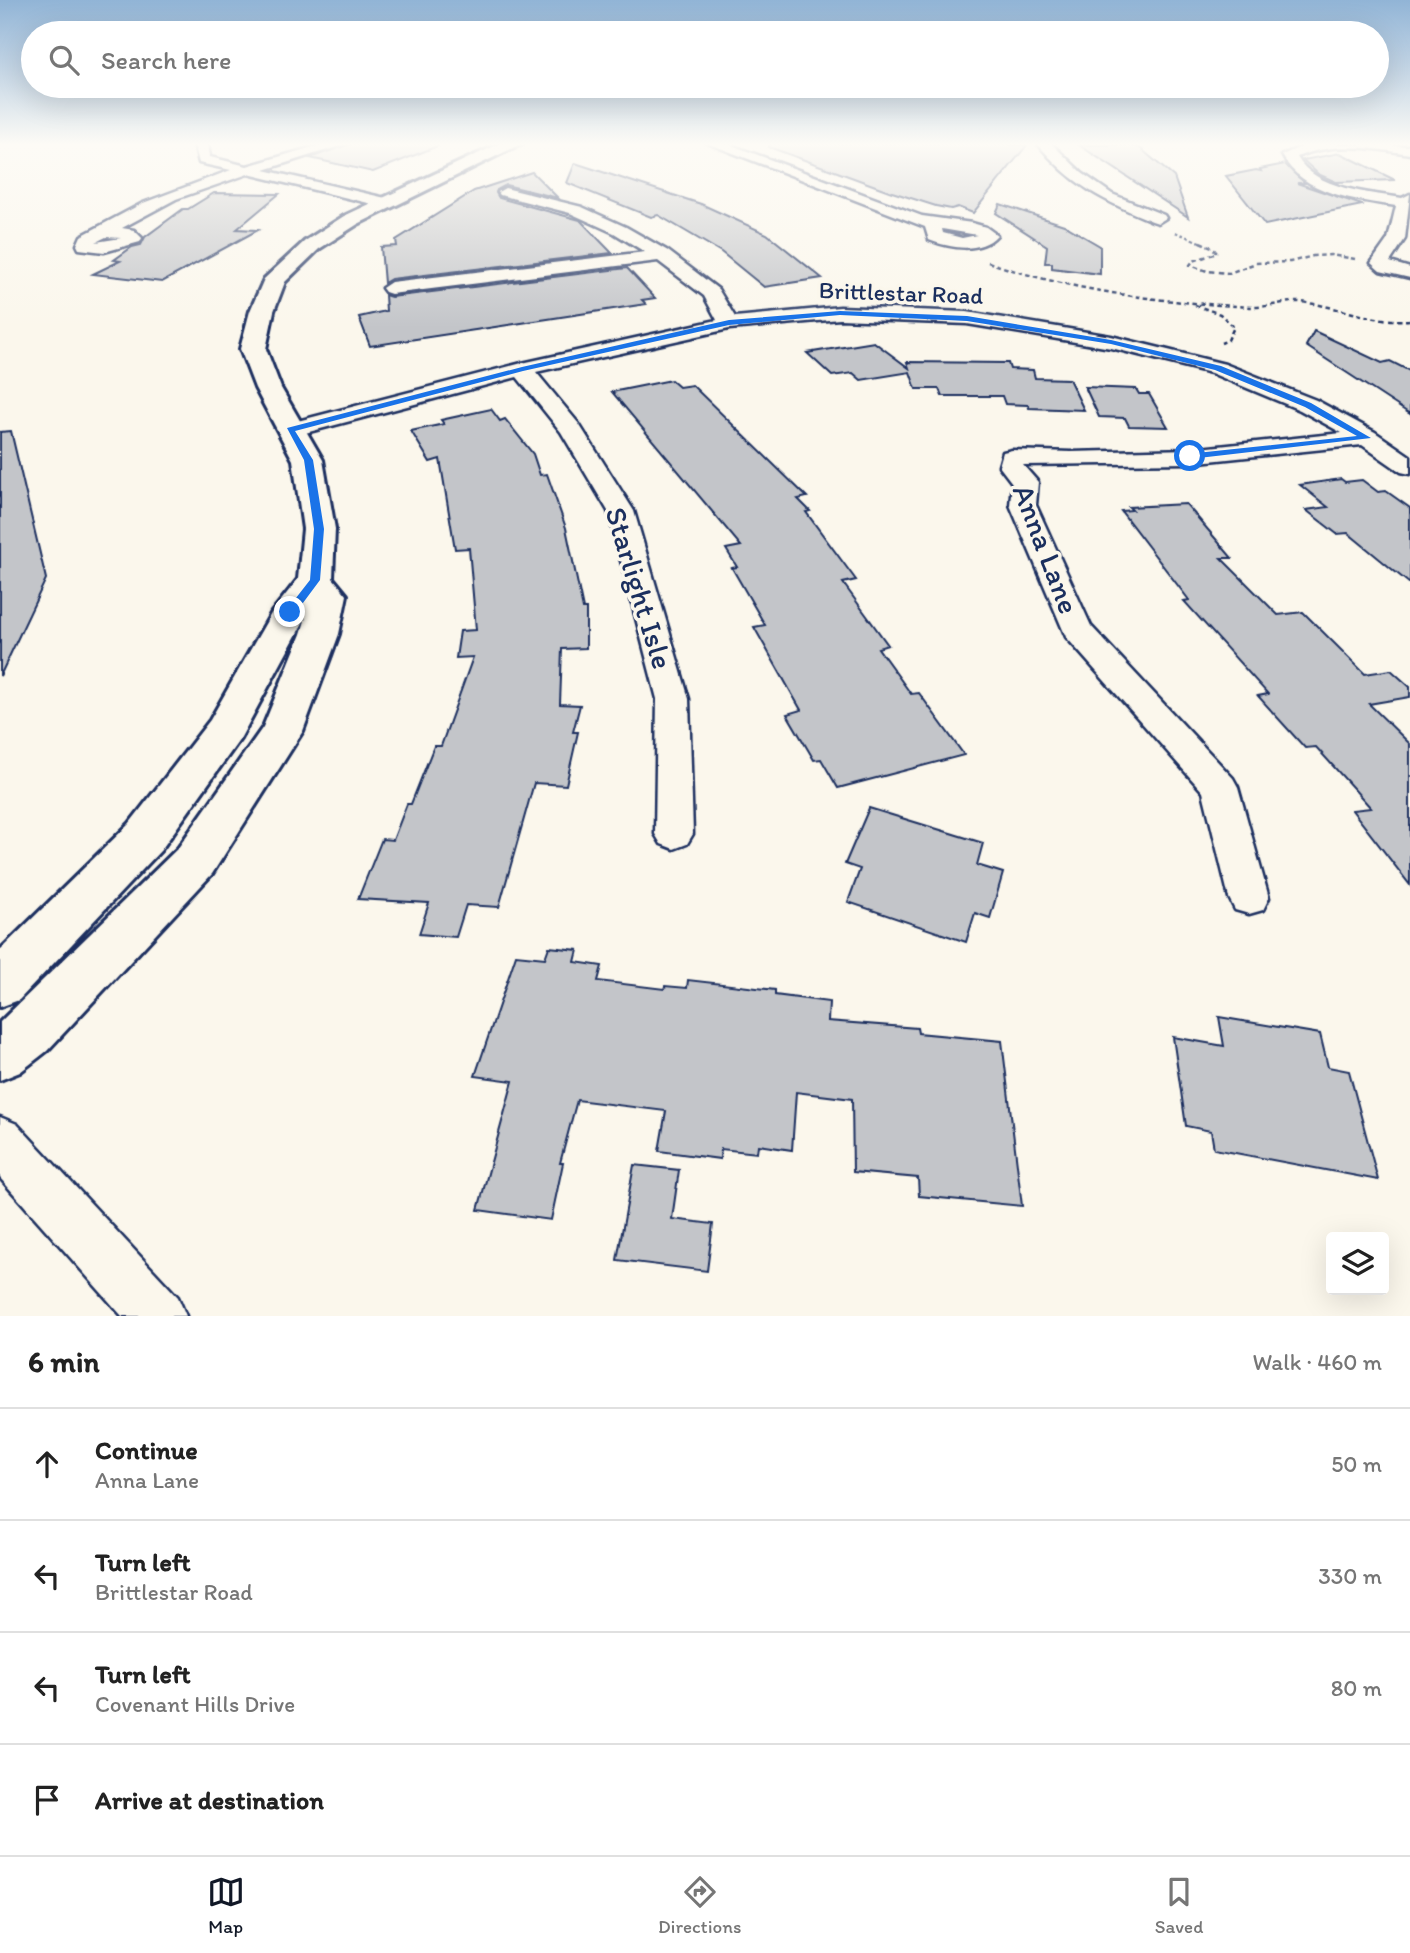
<!DOCTYPE html>
<html lang="en">
<head>
<meta charset="utf-8">
<style>
	body { margin:0; font-family:Itim,sans-serif; background:#f2f2f2; color:#222 }
	.controls { position:absolute; right:21px; bottom:21px; display:grid; overflow:hidden; border-radius:7px; box-shadow:0 7px 28px #0002 }
	.controls button { width:63px; height:63px; display:grid; place-items:center; padding:0; border:0; border-bottom:2px solid #e0e0e0; background:#fff; color:#222; font:35px sans-serif }
	.stop { position:absolute; width:21px; height:21px; margin:-16px; border:5px solid #1a73e8; border-radius:50%; background:#fff }
	.stop.end { background:#1a73e8; border-color:#fff; box-shadow:0 2px 7px #0008 }
	.list { margin:0; padding:0; list-style:none }
	h2 { display:flex; justify-content:space-between; align-items:center; height:91px; margin:0; padding:0 28px; font-size:30px }
	h2 small { font-size:23px; font-weight:400; color:#767676 }
	.list li { display:grid; grid-template-columns:46px 1fr auto; gap:21px; align-items:center; box-sizing:border-box; height:112px; padding:0 28px; border-top:2px solid #e0e0e0 }
	.list b { display:block; font-size:26px; white-space:nowrap }
	.list p { margin:0; font-size:23px; white-space:nowrap; color:#767676 }
	.list em { font-size:23px; font-style:normal; color:#767676 }
	.icon { flex:none; width:38px; height:38px; fill:none; stroke:currentColor; stroke-width:2; stroke-linecap:round; stroke-linejoin:round }
	.map { position:relative; flex:none; width:1410px; height:1316px; overflow:hidden }
	.search { position:absolute; background:#fff; box-shadow:0 7px 28px #0002; left:21px; right:21px; top:21px; height:77px; display:flex; align-items:center; gap:18px; box-sizing:border-box; padding:0 24px; border-radius:38px; color:#767676; font-size:26px }
	.sheet { height:539px; background:#fff }
	nav { display:flex; justify-content:space-around; align-items:center; box-sizing:border-box; height:98px; border-top:2px solid #e0e0e0; background:#fff; font-size:19px; color:#767676 }
	nav a { display:grid; justify-items:center; gap:4px }
	nav .on { color:#111827 }
	.map>svg:first-child { display:block }
	.building { fill:#c3c5c9; stroke:#1b2f5e; stroke-width:2 }
	.lines { fill:none; stroke-linecap:round; stroke-linejoin:round }
	.minor-casing { stroke:#1b2f5e; stroke-width:5 }
	.tertiary-casing { stroke:#1b2f5e; stroke-width:6 }
	.path-far1 { stroke:#1b2f5e; stroke-width:2; stroke-dasharray:3.5 2.5; stroke-linecap:butt }
	.path { stroke:#1b2f5e; stroke-width:2.5; stroke-dasharray:4.5 3.5; stroke-linecap:butt }
	.minor { fill:#fbf7ec; fill-rule:evenodd }
	.tertiary { fill:#fbf7ec; fill-rule:evenodd }
	.route { fill:#1a73e8 }
	.labels { text-anchor:middle; stroke-width:7; stroke-linejoin:round; paint-order:stroke }
	.far-street-label { font-size:24px; fill:#1b2f5e; stroke:#fbf7ec }
	.street-label { font-size:30px; fill:#1b2f5e; stroke:#fbf7ec }
</style>
</head>
<body>
<div class="map">
<svg width="1410" height="1316" viewBox="0 0 1410 1316">
	<rect width="100%" height="100%" fill="#fbf7ec"/>
	<filter id="ink" filterUnits="userSpaceOnUse"><feTurbulence type="fractalNoise" baseFrequency=".0143" numOctaves="2"/><feDisplacementMap in="SourceGraphic" scale="14" xChannelSelector="R" yChannelSelector="G"/><feConvolveMatrix kernelMatrix="1 2 1 2 8 2 1 2 1" color-interpolation-filters="sRGB"/></filter>
	<g filter="url(#ink)">
		<g class="building">
			<path d="M 351,143 L 440,143 L 440,145 L 373,172 L 310,158 Z"/>
			<path d="M 769,143 L 1012,143 L 1011,145 L 1027,145 L 973,213 L 958,207 L 951,209 L 936,206 L 892,192 L 769,147 Z"/>
			<path d="M 1079,145 L 1130,145 L 1140,148 L 1174,177 L 1188,217 Z"/>
			<path d="M 1340,153 L 1395,180 L 1336,182 L 1318,174 L 1303,160 Z"/>
			<path d="M 575,163 L 701,204 L 767,234 L 822,278 L 764,287 L 721,252 L 658,215 L 651,217 L 567,183 Z"/>
			<path d="M 1285,164 L 1305,183 L 1297,183 L 1362,205 L 1265,225 L 1226,176 L 1256,170 L 1261,171 L 1260,169 Z"/>
			<path d="M 532,172 L 558,198 L 506,185 L 497,190 L 496,193 L 499,198 L 580,220 L 612,253 L 391,279 L 384,283 L 381,247 L 397,246 L 396,240 L 474,191 Z"/>
			<path d="M 214,193 L 279,194 L 237,229 L 258,230 L 162,282 L 93,274 L 120,261 L 114,260 L 132,247 L 141,245 L 145,237 L 183,209 L 188,209 Z"/>
			<path d="M 1000,204 L 1064,225 L 1100,246 L 1100,274 L 1052,268 L 1052,263 L 1045,263 L 1047,246 L 996,213 Z"/>
			<path d="M 627,268 L 655,298 L 642,300 L 646,304 L 370,346 L 359,317 L 386,311 L 385,295 L 391,297 Z"/>
			<path d="M 1314,331 L 1382,363 L 1390,361 L 1410,371 L 1410,414 L 1306,346 Z"/>
			<path d="M 874,342 L 909,368 L 907,362 L 1008,363 L 1010,369 L 1033,370 L 1035,378 L 1069,379 L 1084,410 L 1029,408 L 1028,405 L 1005,404 L 1002,396 L 942,396 L 939,389 L 916,389 L 910,372 L 861,380 L 853,373 L 832,376 L 807,353 Z"/>
			<path d="M 671,380 L 679,387 L 692,385 L 807,497 L 798,499 L 810,511 L 806,512 L 856,580 L 843,583 L 888,645 L 878,648 L 911,694 L 919,693 L 964,755 L 838,788 L 821,759 L 814,760 L 787,714 L 801,710 L 754,627 L 765,625 L 732,568 L 737,567 L 726,549 L 741,546 L 612,392 Z"/>
			<path d="M 1085,387 L 1136,389 L 1139,394 L 1149,394 L 1168,427 L 1129,426 L 1125,418 L 1099,417 Z"/>
			<path d="M 491,409 L 500,421 L 505,419 L 533,454 L 540,475 L 547,474 L 566,528 L 583,609 L 586,609 L 586,648 L 562,649 L 560,704 L 580,705 L 573,732 L 578,732 L 566,785 L 534,783 L 499,907 L 466,905 L 456,937 L 419,934 L 429,903 L 358,899 L 382,839 L 393,840 L 407,804 L 411,804 L 434,746 L 441,746 L 473,657 L 456,658 L 460,631 L 476,630 L 469,548 L 455,549 L 440,459 L 430,462 L 411,431 L 444,424 L 441,420 Z"/>
			<path d="M 11,431 L 46,579 L 0,676 L 0,432 Z"/>
			<path d="M 1341,479 L 1345,482 L 1362,480 L 1378,492 L 1386,491 L 1410,508 L 1410,584 L 1348,533 L 1337,534 L 1306,510 L 1328,507 L 1300,485 Z"/>
			<path d="M 1186,504 L 1232,558 L 1221,558 L 1278,615 L 1303,612 L 1365,674 L 1391,670 L 1410,687 L 1410,697 L 1369,704 L 1410,744 L 1410,885 L 1352,810 L 1371,808 L 1316,747 L 1305,748 L 1258,696 L 1268,694 L 1184,601 L 1189,600 L 1121,511 L 1132,510 L 1129,507 Z"/>
			<path d="M 869,808 L 983,843 L 977,865 L 1003,873 L 990,918 L 975,913 L 966,942 L 848,902 L 860,869 L 845,864 Z"/>
			<path d="M 549,947 L 578,950 L 575,962 L 602,966 L 598,981 L 664,989 L 665,986 L 687,988 L 688,980 L 775,990 L 775,995 L 829,1002 L 828,1021 L 917,1028 L 918,1033 L 1002,1041 L 1022,1206 L 919,1196 L 918,1178 L 853,1172 L 852,1099 L 796,1092 L 792,1150 L 758,1145 L 757,1153 L 721,1149 L 720,1159 L 659,1151 L 666,1111 L 577,1100 L 560,1163 L 563,1163 L 551,1220 L 478,1210 L 513,1081 L 475,1076 L 516,955 L 545,958 Z"/>
			<path d="M 1219,1017 L 1320,1034 L 1328,1067 L 1349,1071 L 1378,1180 L 1214,1149 L 1211,1131 L 1186,1126 L 1173,1037 L 1224,1046 Z"/>
			<path d="M 634,1165 L 679,1170 L 672,1219 L 713,1224 L 707,1271 L 617,1260 Z"/>
		</g>
		<g class="lines">
			<defs>
				<g id="minor">
					<path d="M 194,143 L 208,143 L 210,157 L 247,166 L 327,143 L 349,143 L 264,170 L 390,199 L 393,202 L 385,207 L 248,174 L 176,199 L 122,228 L 134,230 L 142,238 L 140,242 L 104,252 L 79,249 L 77,245 L 81,236 L 143,203 L 231,170 L 199,163 ZM 106,237 L 121,238 L 96,242 Z"/>
					<path d="M 707,143 L 726,143 L 922,216 L 972,223 L 986,227 L 997,235 C 980,254 950,248 929,240 L 925,227 ZM 942,229 L 977,235 L 962,238 L 943,233 Z"/>
					<path d="M 1037,143 L 1051,143 L 1082,173 L 1112,194 L 1164,215 L 1166,218 L 1158,223 L 1152,221 C 1104,201 1071,185 1037,143 Z"/>
					<path d="M 1310,143 L 1410,146 L 1410,154 C 1372,148 1333,141 1297,157 C 1315,189 1370,193 1402,198 L 1410,194 L 1405,239 L 1390,262 L 1410,268 L 1410,278 L 1380,271 L 1371,263 L 1388,239 L 1396,206 C 1356,200 1302,194 1282,155 Z"/>
					<path d="M 505,188 L 582,207 L 626,227 L 668,251 L 718,289 L 735,317 L 840,307 L 967,312 L 1111,336 L 1225,364 L 1316,400 L 1375,432 L 1410,456 L 1410,474 L 1401,472 L 1362,445 L 1190,463 L 1023,465 L 1038,482 L 1036,505 L 1091,626 L 1233,778 L 1238,787 L 1269,898 L 1263,910 L 1249,914 L 1235,910 L 1229,898 L 1203,792 L 1066,637 L 1010,505 L 1012,483 L 999,466 L 1003,452 L 1012,450 L 1071,452 L 1190,449 L 1342,433 L 1300,410 L 1211,373 L 1111,348 L 967,324 L 840,319 L 729,329 L 536,372 L 579,424 L 634,511 L 689,699 L 693,834 L 687,844 L 674,849 L 661,844 L 655,834 L 657,699 L 608,511 L 561,432 L 517,377 L 290,437 L 282,435 L 278,430 L 282,425 L 522,363 L 717,320 L 704,296 L 658,261 L 391,294 L 385,292 L 382,288 L 391,282 L 645,252 L 614,233 L 570,213 L 500,195 L 498,192 Z"/>
					<path d="M 0,1117 L 17,1124 L 178,1297 L 186,1316 L 122,1316 L 0,1178 Z"/>
				</g>
				<path id="tertiary" d="M 501,143 L 523,143 L 358,224 L 319,249 L 285,282 L 274,311 L 266,349 L 281,388 L 323,460 L 335,529 L 333,578 L 347,595 L 339,634 L 303,731 L 212,874 L 47,1051 L 20,1072 L 0,1080 L 0,1022 L 178,848 L 263,727 L 301,634 L 306,617 L 240,739 L 161,850 L 19,1000 L 0,1007 L 0,950 L 129,824 L 210,720 L 272,612 L 298,579 L 303,529 L 293,460 L 255,388 L 240,349 L 250,311 L 264,279 L 305,241 L 344,216 Z"/>
			</defs>
			<use href="#minor" class="minor-casing"/>
			<use href="#tertiary" class="tertiary-casing"/>
			<path class="path-far1" d="M 1175,232 L 1205,244"/>
			<g class="path">
				<path d="M 1200,242 L 1212,247 L 1217,253 L 1193,261 L 1190,265 L 1207,271 L 1229,273 L 1256,263 L 1290,262 L 1313,256 L 1331,255 L 1355,259"/>
				<path d="M 988,262 C 1073,292 1162,302 1251,307 C 1268,308 1283,301 1299,302 C 1337,305 1371,323 1410,320"/>
				<path d="M 1195,305 L 1220,314 L 1234,327 L 1228,340 L 1221,343"/>
			</g>
			<use href="#minor" class="minor"/>
			<use href="#tertiary" class="tertiary"/>
		</g>
	</g>
	<linearGradient id="sky" x2="0" y2="1"><stop stop-color="#91b4d6"/><stop offset="0.44" stop-color="#fdfbf6"/><stop offset="1" stop-color="#fdfbf6" stop-opacity="0"/></linearGradient>
	<rect width="1410" height="328" fill="url(#sky)"/>
	<path class="route" d="M 840,311 L 967,316 L 1111,340 L 1221,366 L 1311,403 L 1371,438 L 1190,459 L 1185,456 L 1187,454 L 1357,436 L 1305,407 L 1215,370 L 1111,344 L 967,321 L 840,315 L 729,325 L 523,371 L 295,431 L 313,460 L 324,529 L 320,580 L 294,615 L 285,612 L 310,580 L 314,529 L 304,460 L 287,428 L 522,367 L 729,320 Z"/>
	<g class="labels">
		<g class="far-street-label">
			<text transform="translate(901 293) rotate(2)" y="8">Brittlestar Road</text>
		</g>
		<g class="street-label">
			<text transform="translate(1046 549) rotate(69)" y="10">Anna Lane</text>
			<text transform="translate(639 588) rotate(73)" y="10">Starlight Isle</text>
		</g>
	</g>
</svg>
<div class="controls">
<button><svg class="icon" aria-label="layers" viewBox="0 0 24 24"><path d="M12 4l9 5-9 5-9-5zM3 14l9 5 9-5"/></svg></button>
</div>
<div class="stop" style="left:1190px;top:456px"></div>
<div class="stop end" style="left:290px;top:612px"></div>
<div class="search"><svg class="icon" aria-label="search" viewBox="0 0 24 24"><circle cx="10" cy="10" r="6"/><path d="M15 15l6 6"/></svg>Search here</div>
</div>
<section class="sheet">
<h2>6 min<small>Walk · 460 m</small></h2>
<ul class="list">
<li><svg class="icon" aria-label="ahead" viewBox="0 0 24 24"><path d="M12 20V5M6 11l6-6 6 6"/></svg><div><b>Continue</b><p>Anna Lane</p></div><em>50 m</em></li>
<li><svg class="icon" aria-label="left" viewBox="0 0 24 24"><path d="M17 20v-9H6M10 6l-5 5 5 5"/></svg><div><b>Turn left</b><p>Brittlestar Road</p></div><em>330 m</em></li>
<li><svg class="icon" aria-label="left" viewBox="0 0 24 24"><path d="M17 20v-9H6M10 6l-5 5 5 5"/></svg><div><b>Turn left</b><p>Covenant Hills Drive</p></div><em>80 m</em></li>
<li><svg class="icon" aria-label="arrive" viewBox="0 0 24 24"><path d="M6 21V4h12l-3 4 3 4H6"/></svg><div><b>Arrive at destination</b></div></li>
</ul>
</section>
<nav>
<a class="on"><svg class="icon" aria-label="map" viewBox="0 0 24 24"><path d="M3 6l6-2 6 2 6-2v14l-6 2-6-2-6 2zM9 4v14M15 6v14"/></svg>Map</a>
<a><svg class="icon" aria-label="directions" viewBox="0 0 24 24"><path d="M12 3l9 9-9 9-9-9zM9 14v-3h6M13 9l2 2-2 2"/></svg>Directions</a>
<a><svg class="icon" aria-label="saved" viewBox="0 0 24 24"><path d="M7 4h10v16l-5-4-5 4z"/></svg>Saved</a>
</nav>
</body>
</html>
